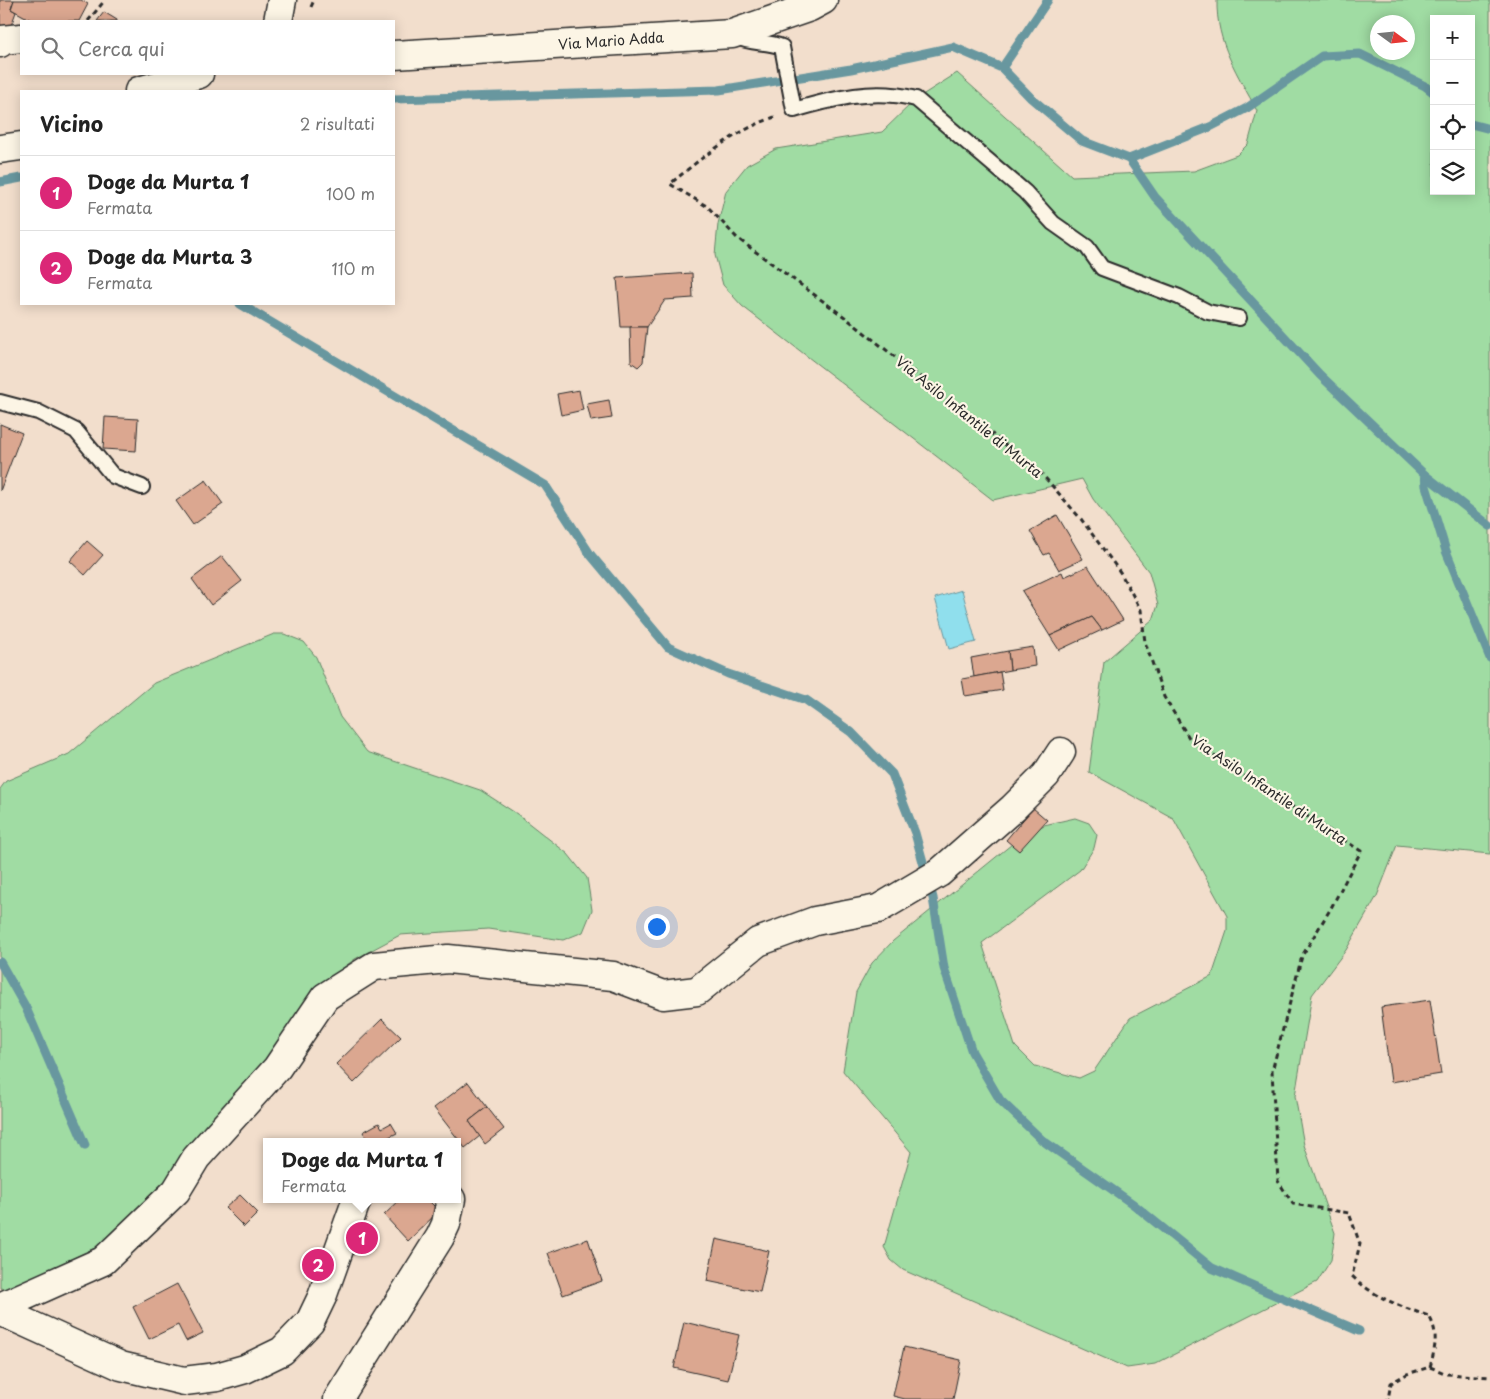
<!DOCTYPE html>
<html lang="it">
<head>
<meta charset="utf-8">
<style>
	body { margin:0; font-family:"Playpen Sans",sans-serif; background:#f6f6f6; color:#222 }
	.controls { position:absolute; right:15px; top:15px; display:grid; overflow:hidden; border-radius:0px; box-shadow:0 2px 12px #0003 }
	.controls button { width:45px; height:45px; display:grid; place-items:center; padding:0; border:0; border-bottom:1px solid #e0e0e0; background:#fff; color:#222; font:25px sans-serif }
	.compass { position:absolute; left:1370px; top:15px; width:45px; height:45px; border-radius:50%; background:#fff; box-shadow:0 2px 12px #0003; rotate:105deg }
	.you { position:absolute; left:656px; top:926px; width:18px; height:18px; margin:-12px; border:4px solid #fff; border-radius:50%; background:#1a73e8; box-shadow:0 0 0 8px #1a73e833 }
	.badge { display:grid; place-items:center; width:32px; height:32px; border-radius:50%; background:#db2777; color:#fff; font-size:16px; font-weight:700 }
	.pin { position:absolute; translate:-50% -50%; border:2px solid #fff; box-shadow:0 1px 5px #0006 }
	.popup { position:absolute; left:263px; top:1138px; width:198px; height:65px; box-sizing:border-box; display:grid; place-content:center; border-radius:0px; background:#fff; filter:drop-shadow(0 1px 4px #0005); font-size:16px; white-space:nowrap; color:#767676 }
	.popup b { font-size:19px; color:#222 }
	.popup::after { content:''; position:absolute; left:50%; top:100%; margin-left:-10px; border:10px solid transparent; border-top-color:#fff }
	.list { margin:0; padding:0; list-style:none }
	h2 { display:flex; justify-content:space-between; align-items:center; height:65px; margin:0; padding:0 20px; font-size:21px }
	h2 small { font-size:16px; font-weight:400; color:#767676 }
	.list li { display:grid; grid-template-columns:32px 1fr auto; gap:15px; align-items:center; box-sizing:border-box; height:75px; padding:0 20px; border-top:1px solid #e0e0e0 }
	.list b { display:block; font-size:19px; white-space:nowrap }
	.list p { margin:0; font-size:16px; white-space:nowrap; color:#767676 }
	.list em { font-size:16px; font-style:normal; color:#767676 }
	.icon { flex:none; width:28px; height:28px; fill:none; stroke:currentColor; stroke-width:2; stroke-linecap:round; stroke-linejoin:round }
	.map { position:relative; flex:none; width:1490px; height:1399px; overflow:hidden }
	.search { position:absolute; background:#fff; box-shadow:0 2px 12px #0003; left:20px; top:20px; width:375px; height:55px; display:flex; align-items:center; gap:12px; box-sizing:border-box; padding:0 18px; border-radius:0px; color:#767676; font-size:19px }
	.panel { position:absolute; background:#fff; box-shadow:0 2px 12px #0003; left:20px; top:90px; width:375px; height:215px; border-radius:0px }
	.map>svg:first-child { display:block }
	.green { fill:#a0dca3; stroke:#668467; fill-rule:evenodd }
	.water { fill:#90dfed; stroke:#68979f }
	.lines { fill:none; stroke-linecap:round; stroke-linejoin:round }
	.stream { stroke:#68979f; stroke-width:9 }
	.building { fill:#dba790; stroke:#2b2b2b }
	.lane-casing { stroke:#2b2b2b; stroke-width:18 }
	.street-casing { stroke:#2b2b2b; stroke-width:31 }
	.path { stroke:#2b2b2b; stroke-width:3; stroke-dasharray:5 4; stroke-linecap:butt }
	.lane { stroke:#fcf5e5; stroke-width:14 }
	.street { stroke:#fcf5e5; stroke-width:28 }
	.labels { text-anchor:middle; stroke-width:4.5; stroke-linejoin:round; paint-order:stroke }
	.street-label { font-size:14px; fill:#2b2b2b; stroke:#fcf5e5 }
</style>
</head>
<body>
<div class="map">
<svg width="1490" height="1399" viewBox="0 0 1490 1399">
	<rect width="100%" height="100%" fill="#f2decc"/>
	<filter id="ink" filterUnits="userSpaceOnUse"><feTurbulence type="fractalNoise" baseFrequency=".02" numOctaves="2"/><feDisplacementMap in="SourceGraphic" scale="10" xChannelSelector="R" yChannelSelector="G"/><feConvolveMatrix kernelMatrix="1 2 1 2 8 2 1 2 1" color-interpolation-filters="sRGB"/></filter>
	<g filter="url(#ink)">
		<g class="green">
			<path d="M 1217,0 L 1490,0 L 1490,854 L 1397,845 L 1377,896 L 1346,950 L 1312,995 L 1295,1096 L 1304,1145 L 1335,1233 L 1331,1260 L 1317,1282 L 1155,1364 L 1127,1368 L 903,1270 L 891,1260 L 884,1247 L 911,1152 L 843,1071 L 856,992 L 872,963 L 893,941 L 1017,840 L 1044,825 L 1075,818 L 1089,823 L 1097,835 L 1094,848 L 1080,870 L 982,943 L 1015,1046 L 1035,1066 L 1079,1078 L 1094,1071 L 1130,1018 L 1212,976 L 1227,931 L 1227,916 L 1173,818 L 1089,772 L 1104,662 L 1153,620 L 1158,605 L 1149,572 L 1093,499 L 1082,479 L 993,500 L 742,306 L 723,285 L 715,255 L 718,224 L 726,191 L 747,165 L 776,149 L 882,132 L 916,99 L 957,73 L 1072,176 L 1194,171 L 1237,155 L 1248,144 L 1257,111 C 1238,74 1216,44 1217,0 ZM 1434,19 L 1471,19 L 1471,191 L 1434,191 ZM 1378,22 L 1408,22 L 1408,52 L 1378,52 Z"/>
			<path d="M 274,634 L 284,634 L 304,642 L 316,657 L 340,717 L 367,752 L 480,790 L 517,814 L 568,854 L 587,878 L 592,910 L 583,932 L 563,940 L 488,929 L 400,935 L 355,959 L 320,985 L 254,1079 L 162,1195 L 112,1240 L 7,1289 L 0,1288 L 0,789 L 6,781 L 69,754 L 154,683 Z"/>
		</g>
		<path class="water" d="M 962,590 L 976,642 L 949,649 L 935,598 Z"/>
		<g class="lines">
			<g class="stream">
				<path d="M 1002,68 L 1048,0"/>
				<path d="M 394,99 L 719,90 L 851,69 L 953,47 L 1002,68 L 1031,98 L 1082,141 L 1129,159 L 1210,127 L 1247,108 L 1322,56 L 1360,54 L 1425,86 L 1434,93"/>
				<path d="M 1471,124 L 1490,129"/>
				<path d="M 1129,159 L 1155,197 L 1320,375 L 1425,475 L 1490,526"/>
				<path d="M 0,182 L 21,178"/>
				<path d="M 240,304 L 545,485 L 590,554 L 668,647 L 728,674 L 806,700 L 851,732 L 892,774 L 915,833 L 933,898 L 944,968 L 972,1052 L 1000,1100 L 1042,1140 L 1133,1204 L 1212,1268 L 1359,1331"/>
				<path d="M 1425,475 L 1426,486 L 1446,551 L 1490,658"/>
				<path d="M 0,962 L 26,1008 L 85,1145"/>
			</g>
		</g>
		<g class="building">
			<path d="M 0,0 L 14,0 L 11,9 L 16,12 L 9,31 L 0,28 Z"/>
			<path d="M 14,0 L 81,0 L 88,4 L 79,21 L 33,21 L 11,9 Z"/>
			<path d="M 104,12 L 117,20 L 117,21 L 97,21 Z"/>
			<path d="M 692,273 L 693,298 L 665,300 L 647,327 L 621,327 L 617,278 Z"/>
			<path d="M 630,327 L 647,327 L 643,362 L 638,367 L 631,362 Z"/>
			<path d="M 579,390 L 583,410 L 561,415 L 557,394 Z"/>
			<path d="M 609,400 L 612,418 L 591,421 L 587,404 Z"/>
			<path d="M 105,417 L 138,419 L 136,451 L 103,449 Z"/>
			<path d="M 0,424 L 22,433 L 0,491 Z"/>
			<path d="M 206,480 L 223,504 L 193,525 L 176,501 Z"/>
			<path d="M 1057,515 L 1083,559 L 1059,570 L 1049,553 L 1044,555 L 1030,531 Z"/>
			<path d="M 87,541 L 103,555 L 85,575 L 70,561 Z"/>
			<path d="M 222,556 L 242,581 L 211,605 L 192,579 Z"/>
			<path d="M 1088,566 L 1123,620 L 1102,630 L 1092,617 L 1050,636 L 1022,591 L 1062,572 L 1064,577 Z"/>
			<path d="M 1092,617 L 1102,630 L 1059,650 L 1050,636 Z"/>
			<path d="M 1033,647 L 1035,666 L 1010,670 L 1008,651 Z"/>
			<path d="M 1008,651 L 1010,670 L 974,677 L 971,658 Z"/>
			<path d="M 1000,672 L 1003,690 L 965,696 L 962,679 Z"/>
			<path d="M 1033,808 L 1047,820 L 1019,851 L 1006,840 Z"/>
			<path d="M 1430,1000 L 1441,1074 L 1391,1082 L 1381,1007 Z"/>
			<path d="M 382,1019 L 401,1037 L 354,1083 L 336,1064 Z"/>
			<path d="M 468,1082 L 487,1107 L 469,1121 L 480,1136 L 465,1148 L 434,1108 Z"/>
			<path d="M 487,1107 L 504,1129 L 485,1144 L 469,1121 Z"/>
			<path d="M 379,1123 L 382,1128 L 391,1123 L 397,1133 L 379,1142 L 369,1142 L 363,1132 Z"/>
			<path d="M 240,1195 L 258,1213 L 244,1227 L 225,1208 Z"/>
			<path d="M 401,1199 L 427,1199 L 439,1211 L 408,1241 L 384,1215 Z"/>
			<path d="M 588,1239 L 602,1281 L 563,1295 L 548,1253 Z"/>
			<path d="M 716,1239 L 769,1251 L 760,1292 L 707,1281 Z"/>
			<path d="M 177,1284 L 203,1333 L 186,1341 L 178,1325 L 149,1339 L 133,1307 Z"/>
			<path d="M 684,1322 L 739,1335 L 728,1380 L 674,1368 Z"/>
			<path d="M 904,1347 L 961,1360 L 953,1399 L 905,1399 L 893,1396 Z"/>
		</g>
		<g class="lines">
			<defs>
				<g id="lane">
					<path d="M 737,37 C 751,44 767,41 782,47 L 794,110 C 835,98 874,88 916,99 L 1025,192 L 1053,223 L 1087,247 L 1102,268 L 1179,297 L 1208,312 L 1239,318"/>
					<path d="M 0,402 L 38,412 L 76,431 L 113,476 L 142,487"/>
				</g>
				<g id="street">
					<path d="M 278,21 L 282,0"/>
					<path d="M 0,43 L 2,40 L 21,38"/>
					<path d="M 394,55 L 732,34 L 810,7 L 823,0"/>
					<path d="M 139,91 L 199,74"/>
					<path d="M 0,149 L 21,146"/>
					<path d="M 0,1307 L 103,1261 L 176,1191 L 196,1158 L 277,1068 L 325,997 L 374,966 L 448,959 L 613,976 L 663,995 L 697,991 L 758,942 L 815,921 L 878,909 L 939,873 L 1013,808 L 1046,775 L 1061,752"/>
					<path d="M 0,1311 L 121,1366 L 184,1381 L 217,1377 L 245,1369 L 282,1351 L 310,1322 L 322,1297 L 357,1199"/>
					<path d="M 338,1399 L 440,1237 L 446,1224 L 451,1199"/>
				</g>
			</defs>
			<use href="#lane" class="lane-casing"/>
			<use href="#street" class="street-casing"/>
			<g class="path">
				<path d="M 311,7 L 314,0"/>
				<path d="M 88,21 L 105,0"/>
				<path d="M 775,117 C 736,130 701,158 670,184 L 708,207 L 737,238 L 846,318 L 1041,473 L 1081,519 L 1120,572 L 1141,610 L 1145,642 L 1164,697 L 1191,741 L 1361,851 L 1331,908 L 1302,956 L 1272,1071 L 1278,1181 L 1293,1204 L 1349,1213 L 1360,1244 L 1352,1276 C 1375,1298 1399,1306 1429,1316 C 1439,1333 1435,1349 1430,1367 L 1407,1374 L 1391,1383 L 1388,1399"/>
				<path d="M 1430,1367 L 1447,1374 L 1490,1377"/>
			</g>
			<use href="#lane" class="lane"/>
			<use href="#street" class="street"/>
		</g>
	</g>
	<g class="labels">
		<g class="street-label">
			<text transform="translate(611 41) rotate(-4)" y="5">Via Mario Adda</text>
			<text transform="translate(969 417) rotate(39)" y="5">Via Asilo Infantile di Murta</text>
			<text transform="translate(1269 790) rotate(34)" y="5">Via Asilo Infantile di Murta</text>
		</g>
	</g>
</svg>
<div class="controls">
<button>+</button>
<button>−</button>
<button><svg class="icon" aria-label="locate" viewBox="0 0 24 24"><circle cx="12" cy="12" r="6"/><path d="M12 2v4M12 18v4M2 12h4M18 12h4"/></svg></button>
<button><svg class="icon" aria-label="layers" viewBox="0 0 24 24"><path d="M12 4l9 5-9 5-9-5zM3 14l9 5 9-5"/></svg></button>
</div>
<svg class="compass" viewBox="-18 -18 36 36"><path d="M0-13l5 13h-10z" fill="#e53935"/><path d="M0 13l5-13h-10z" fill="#767676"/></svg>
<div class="you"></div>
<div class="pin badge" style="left:362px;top:1238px">1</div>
<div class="popup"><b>Doge da Murta 1</b>Fermata</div>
<div class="pin badge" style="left:318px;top:1265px">2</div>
<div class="search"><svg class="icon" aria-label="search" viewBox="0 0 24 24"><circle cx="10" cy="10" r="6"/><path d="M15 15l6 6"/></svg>Cerca qui</div>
<section class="panel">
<h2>Vicino<small>2 risultati</small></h2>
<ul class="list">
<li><span class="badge">1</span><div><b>Doge da Murta 1</b><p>Fermata</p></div><em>100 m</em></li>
<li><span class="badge">2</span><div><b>Doge da Murta 3</b><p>Fermata</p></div><em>110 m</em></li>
</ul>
</section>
</div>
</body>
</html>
